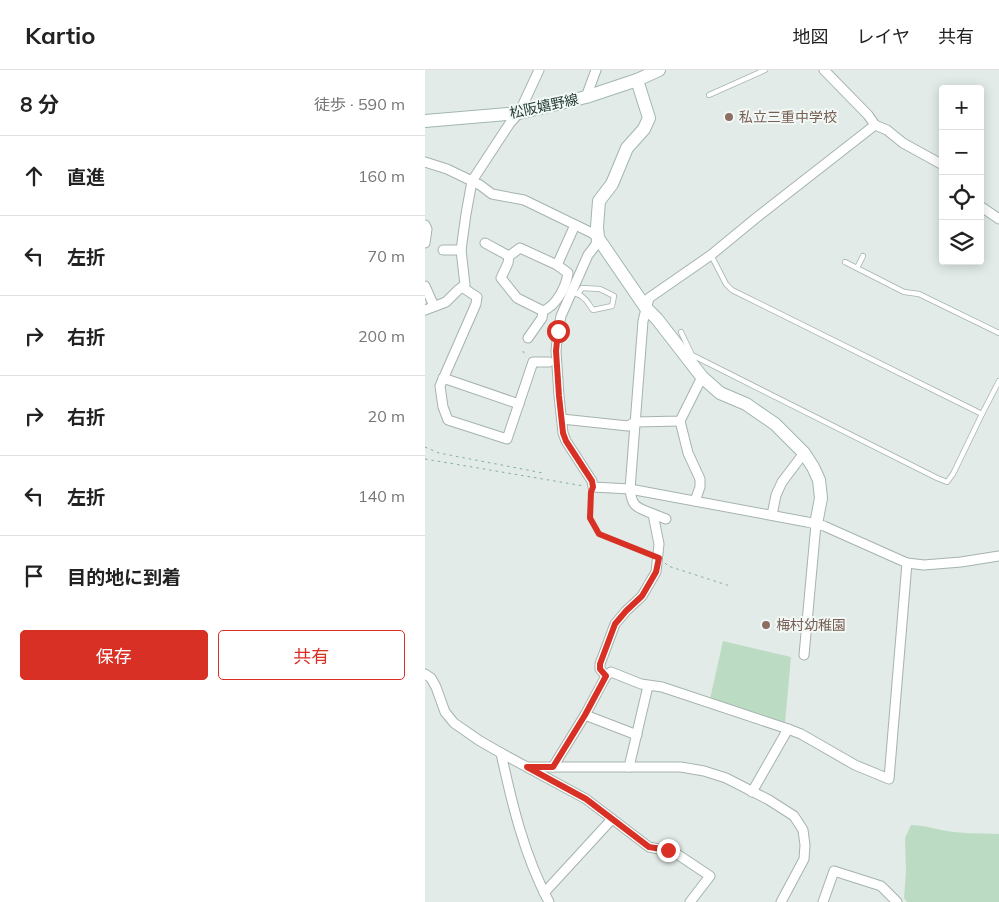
<!DOCTYPE html>
<html lang="ja">
<head>
<meta charset="utf-8">
<style>
	body { margin:0; font-family:Mulish,"Noto Sans JP",sans-serif; background:#f2f2f2; color:#222 }
	.controls { position:absolute; right:15px; top:15px; display:grid; overflow:hidden; border-radius:5px; box-shadow:0 2px 12px #0003 }
	.controls button { width:45px; height:45px; display:grid; place-items:center; padding:0; border:0; border-bottom:1px solid #e0e0e0; background:#fff; color:#222; font:25px sans-serif }
	.stop { position:absolute; width:15px; height:15px; margin:-11px; border:4px solid #d93025; border-radius:50%; background:#fff }
	.stop.end { background:#d93025; border-color:#fff; box-shadow:0 1px 5px #0008 }
	.list { margin:0; padding:0; list-style:none }
	h2 { display:flex; justify-content:space-between; align-items:center; height:65px; margin:0; padding:0 20px; font-size:21px }
	h2 small { font-size:16px; font-weight:400; color:#767676 }
	.list li { display:grid; grid-template-columns:32px 1fr auto; gap:15px; align-items:center; box-sizing:border-box; height:80px; padding:0 20px; border-top:1px solid #e0e0e0 }
	.list b { display:block; font-size:19px; white-space:nowrap }
	.list em { font-size:16px; font-style:normal; color:#767676 }
	.actions { display:flex; gap:10px; padding:15px 20px }
	.actions a { flex:1; padding:11px 0; border:1px solid #d93025; border-radius:5px; text-align:center; font-size:18px; color:#d93025 }
	.actions .main { background:#d93025; color:#fff }
	.icon { flex:none; width:28px; height:28px; fill:none; stroke:currentColor; stroke-width:2; stroke-linecap:round; stroke-linejoin:round }
	.map { position:relative; flex:none; width:574px; height:832px; overflow:hidden }
	header { display:flex; align-items:center; gap:30px; box-sizing:border-box; height:70px; padding:0 25px; background:#fff; border-bottom:1px solid #e0e0e0 }
	header strong { font-size:24px }
	nav { display:flex; gap:28px; margin-inline-start:auto; font-size:18px }
	main { display:flex }
	aside { flex:1; background:#fff }
	.map>svg:first-child { display:block }
	.green { fill:#bbdcc3 }
	.lines { fill:none; stroke-linecap:round; stroke-linejoin:round }
	.lane-casing { stroke:#a5b3ae; stroke-width:6 }
	.street-casing { stroke:#a5b3ae; stroke-width:11 }
	.secondary-casing { stroke:#a1b7ae; stroke-width:14 }
	.path { stroke:#83ae9f; stroke-width:1; stroke-dasharray:2.5 4; stroke-linecap:butt }
	.lane { stroke:#fff; stroke-width:4.5 }
	.street { stroke:#fff; stroke-width:9 }
	.secondary { stroke:#fff; stroke-width:12 }
	.route { stroke:#d93025; stroke-width:6 }
	.education-dot { fill:#8d6e63; stroke:#f2f8f5; stroke-width:2 }
	.labels { text-anchor:middle; stroke-width:4; stroke-linejoin:round; paint-order:stroke }
	.street-label { font-size:14px; fill:#233b34; stroke:#f2f8f5 }
	.education-label { font-size:14px; fill:#785e54; stroke:#f2f8f5; text-anchor:start }
</style>
</head>
<body>
<header>
<strong>Kartio</strong>
<nav><a>地図</a><a>レイヤ</a><a>共有</a></nav>
</header>
<main>
<aside>
<h2>8 分<small>徒歩 · 590 m</small></h2>
<ul class="list">
<li><svg class="icon" aria-label="ahead" viewBox="0 0 24 24"><path d="M12 20V5M6 11l6-6 6 6"/></svg><div><b>直進</b></div><em>160 m</em></li>
<li><svg class="icon" aria-label="left" viewBox="0 0 24 24"><path d="M17 20v-9H6M10 6l-5 5 5 5"/></svg><div><b>左折</b></div><em>70 m</em></li>
<li><svg class="icon" aria-label="right" viewBox="0 0 24 24"><path d="M7 20v-9h11M14 6l5 5-5 5"/></svg><div><b>右折</b></div><em>200 m</em></li>
<li><svg class="icon" aria-label="right" viewBox="0 0 24 24"><path d="M7 20v-9h11M14 6l5 5-5 5"/></svg><div><b>右折</b></div><em>20 m</em></li>
<li><svg class="icon" aria-label="left" viewBox="0 0 24 24"><path d="M17 20v-9H6M10 6l-5 5 5 5"/></svg><div><b>左折</b></div><em>140 m</em></li>
<li><svg class="icon" aria-label="arrive" viewBox="0 0 24 24"><path d="M6 21V4h12l-3 4 3 4H6"/></svg><div><b>目的地に到着</b></div></li>
</ul>
<div class="actions"><a class="main">保存</a><a>共有</a></div>
</aside>
<div class="map">
<svg width="574" height="832" viewBox="0 0 574 832">
	<rect width="100%" height="100%" fill="#e2ebe7"/>
	<g class="green">
		<path d="M 298,571 L 366,587 L 360,653 L 285,629 Z"/>
		<path d="M 486,755 C 498,755 510,759 522,761 C 539,764 557,763 574,764 L 574,832 L 482,832 L 479,828 L 481,802 L 480,768 Z"/>
	</g>
	<g class="lines">
		<defs>
			<g id="lane">
				<path d="M 284,25 L 340,0"/>
				<path d="M 286,185 L 301,214 L 307,220 L 557,344 L 574,311"/>
				<path d="M 420,192 L 479,222 L 494,224 L 574,263"/>
				<path d="M 432,198 L 438,186"/>
				<path d="M 146,222 C 160,226 160,229 168,240 L 187,236 L 189,226 L 175,219 L 157,218 L 153,224"/>
				<path d="M 256,262 L 267,285 L 512,408 L 522,412 L 528,404 L 557,344"/>
			</g>
			<g id="street">
				<path d="M 399,0 L 443,45 L 450,55 L 462,60 L 478,73 L 518,95"/>
				<path d="M 161,27 L 171,0"/>
				<path d="M 0,92 L 22,99 L 47,111 L 55,115 L 67,124 L 99,130 L 167,163 L 173,168 L 170,176 L 163,185 L 136,246 L 133,261 L 131,281 L 134,326 L 138,363 L 141,371 L 167,411 L 168,417 L 205,419 L 382,452 L 399,456 L 482,493 L 499,495 L 536,492 L 574,486"/>
				<path d="M 555,136 L 574,149"/>
				<path d="M 0,155 L 2,159 L 0,173"/>
				<path d="M 60,173 L 84,186 L 95,178 L 132,195"/>
				<path d="M 18,180 L 36,180"/>
				<path d="M 84,186 L 83,193 L 76,208 L 92,228 L 118,241"/>
				<path d="M 0,216 L 9,236"/>
				<path d="M 37,217 L 52,227 L 51,234 L 15,316 L 18,337 L 23,350 L 82,369 L 108,292 L 124,292"/>
				<path d="M 0,240 L 21,232 L 33,220 L 40,215 L 36,180 L 41,144 L 47,111 L 85,53 L 94,43 L 114,0"/>
				<path d="M 103,268 L 117,248 L 118,241 C 132,235 141,217 143,203 L 132,195 L 150,155"/>
				<path d="M 18,308 L 94,334"/>
				<path d="M 137,349 L 203,356 L 210,352 L 255,351 L 277,307"/>
				<path d="M 255,351 L 263,383 L 275,409 L 275,417 L 270,431"/>
				<path d="M 228,444 L 241,449"/>
				<path d="M 347,445 L 351,425 L 357,412 L 379,383"/>
				<path d="M 379,585 L 391,454"/>
				<path d="M 0,604 L 6,608 L 11,617 L 20,642 L 29,653 L 55,671 L 76,683 L 161,729 L 224,777 L 249,782 L 285,806 L 265,832"/>
				<path d="M 181,606 L 175,599 L 175,594 L 190,554 L 201,541 L 217,526 L 231,502 L 234,474 L 228,444 C 212,437 207,438 205,419 L 218,251 L 224,228 L 286,185 L 331,148 L 450,55"/>
				<path d="M 160,645 L 212,665"/>
				<path d="M 76,683 C 87,734 99,785 124,832"/>
				<path d="M 103,697 L 256,697 L 279,701 L 301,708 L 344,730 L 369,746 L 378,760 L 380,775 L 379,789 L 356,832"/>
				<path d="M 128,697 L 160,645 L 181,606 L 186,602 L 216,614 L 237,617 L 363,659 L 376,664 L 430,695 L 464,709 L 482,493"/>
				<path d="M 204,697 L 223,616"/>
				<path d="M 327,722 L 363,659"/>
				<path d="M 119,823 L 187,749"/>
				<path d="M 398,832 L 409,801 L 456,816 L 472,832"/>
			</g>
			<g id="secondary">
				<path d="M 212,10 L 224,48 L 219,59 L 202,78 L 187,114 L 174,131 L 172,157 L 173,168 L 221,238 L 232,249 L 277,307 L 295,323 L 321,334 L 350,354 L 379,383 L 388,397 L 394,410 L 396,428 L 391,454"/>
				<path d="M 0,51 L 94,43 L 161,27 L 212,10 L 234,0"/>
			</g>
		</defs>
		<use href="#lane" class="lane-casing"/>
		<use href="#street" class="street-casing"/>
		<use href="#secondary" class="secondary-casing"/>
		<g class="path">
			<path d="M 98,281 L 101,287"/>
			<path d="M 0,377 L 14,383 L 118,403"/>
			<path d="M 0,389 L 159,416"/>
			<path d="M 166,426 L 165,449 L 174,464 L 223,484"/>
			<path d="M 240,493 L 243,496 L 305,516"/>
		</g>
		<use href="#lane" class="lane"/>
		<use href="#street" class="street"/>
		<use href="#secondary" class="secondary"/>
	</g>
	<g class="lines">
		<path class="route" d="M 133,261 L 131,281 L 134,326 L 138,363 L 141,371 L 167,411 L 168,417 L 166,422 L 165,448 L 174,464 L 234,488 L 231,502 L 217,526 L 201,541 L 190,554 L 175,594 L 175,599 L 181,606 L 160,645 L 128,697 L 102,697 L 161,729 L 224,777 L 243,780"/>
	</g>
	<g class="education-dot">
		<circle cx="304" cy="47" r="5"/>
		<circle cx="341" cy="555" r="5"/>
	</g>
	<g class="labels">
		<g class="street-label">
			<text transform="translate(119 36) rotate(-12)" y="5">松阪嬉野線</text>
		</g>
		<g class="education-label">
			<text x="314" y="52">私立三重中学校</text>
			<text x="351" y="560">梅村幼稚園</text>
		</g>
	</g>
</svg>
<div class="controls">
<button>+</button>
<button>−</button>
<button><svg class="icon" aria-label="locate" viewBox="0 0 24 24"><circle cx="12" cy="12" r="6"/><path d="M12 2v4M12 18v4M2 12h4M18 12h4"/></svg></button>
<button><svg class="icon" aria-label="layers" viewBox="0 0 24 24"><path d="M12 4l9 5-9 5-9-5zM3 14l9 5 9-5"/></svg></button>
</div>
<div class="stop" style="left:133px;top:261px"></div>
<div class="stop end" style="left:243px;top:780px"></div>
</div>
</main>
</body>
</html>
